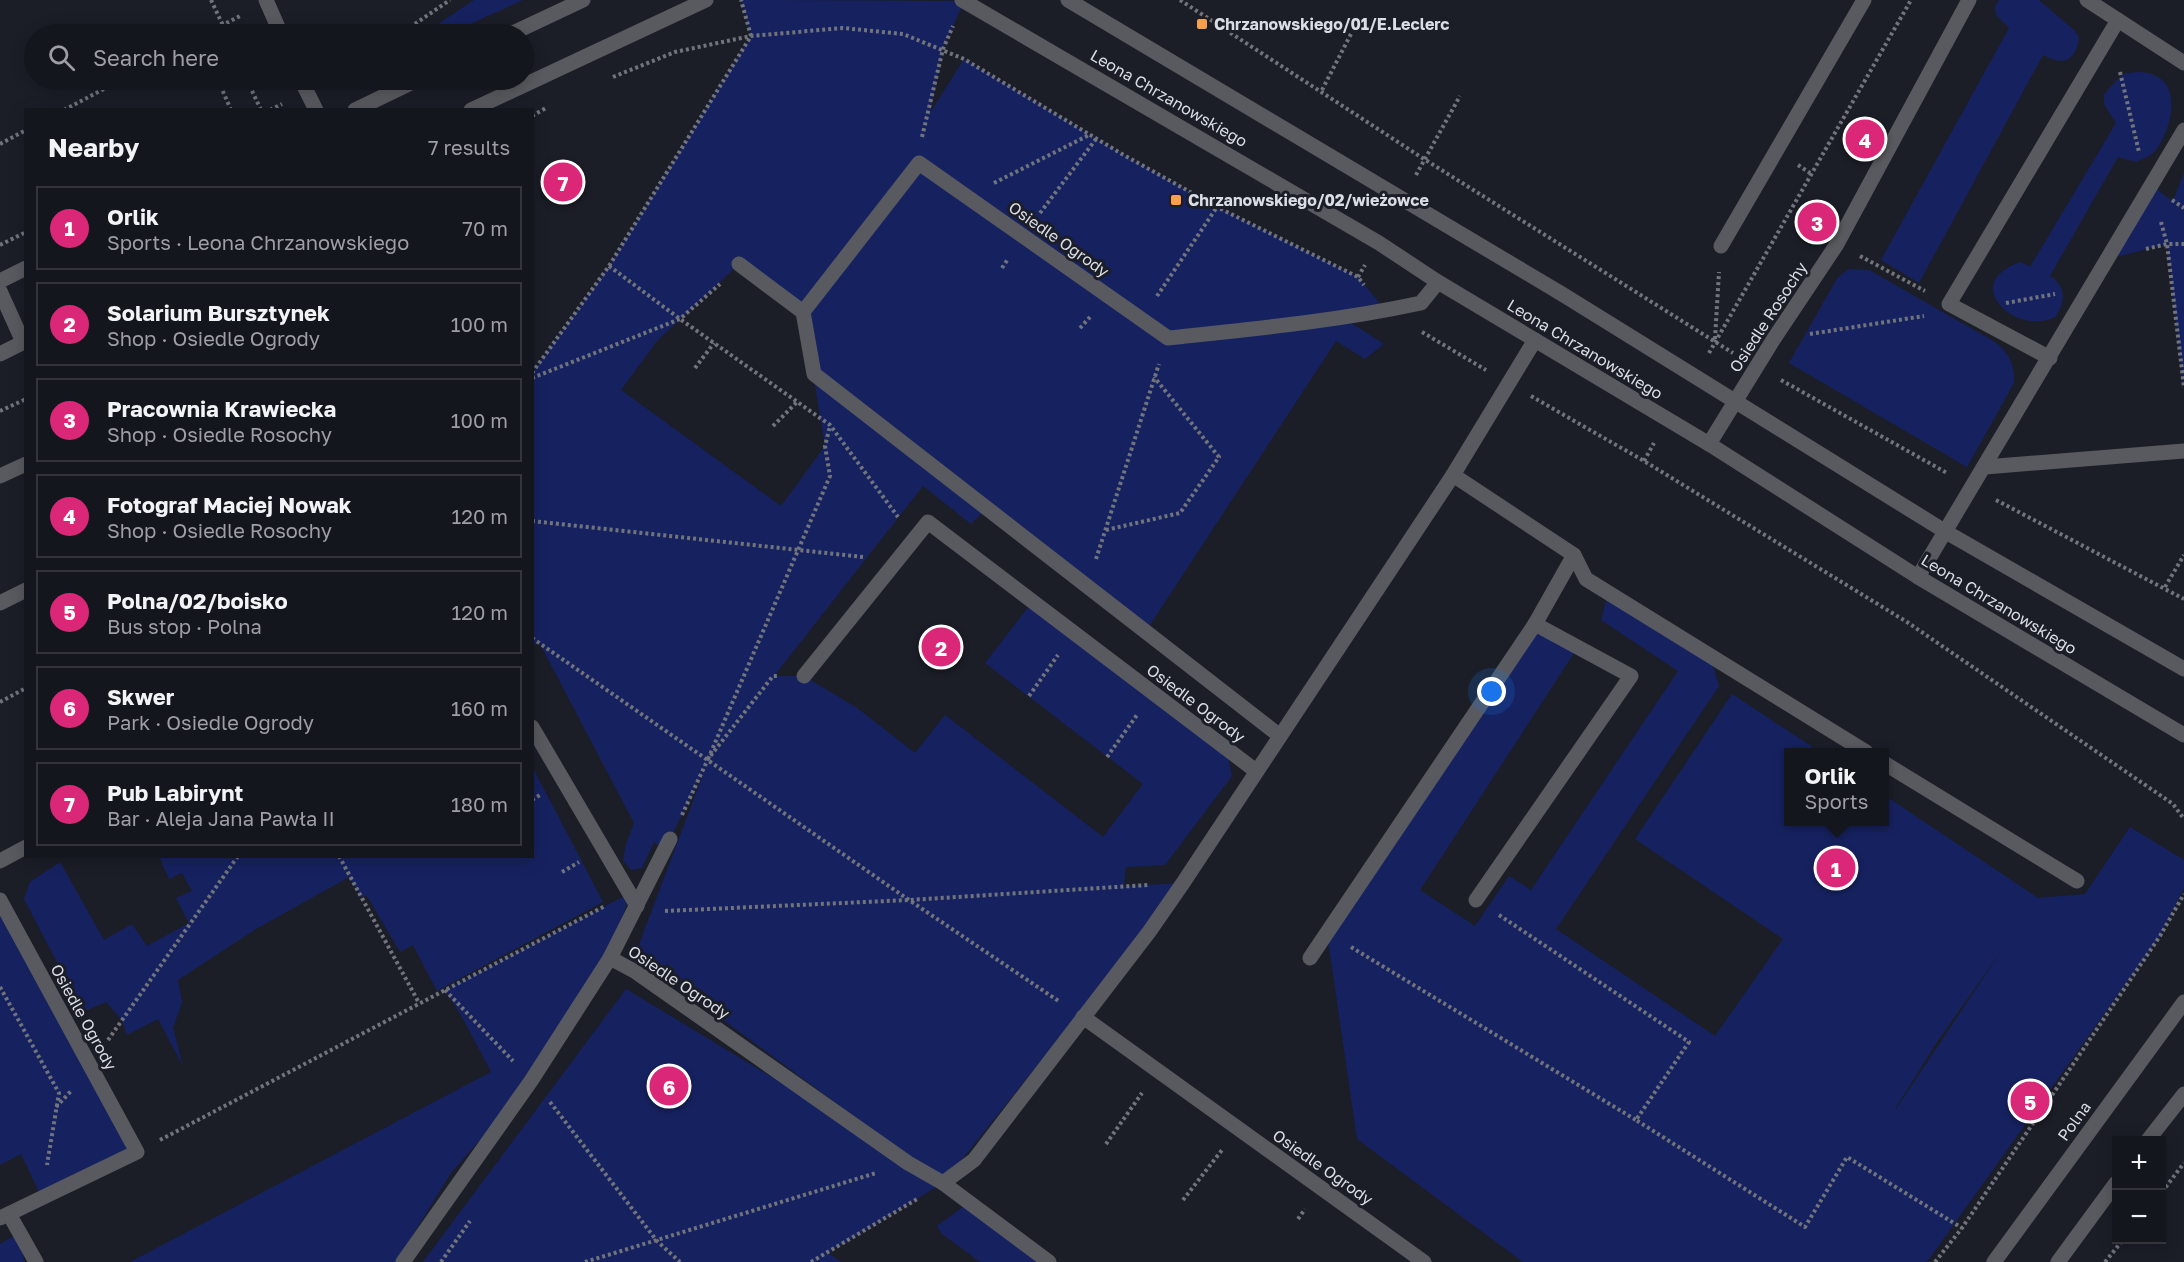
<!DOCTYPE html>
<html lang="en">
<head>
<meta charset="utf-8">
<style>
	body { margin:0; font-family:"Golos Text",sans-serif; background:#1d1f26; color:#f1f3f6 }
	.controls { position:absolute; right:18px; bottom:18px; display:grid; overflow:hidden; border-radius:0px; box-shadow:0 3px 15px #0003 }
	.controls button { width:54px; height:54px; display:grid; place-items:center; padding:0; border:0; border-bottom:2px solid #33353b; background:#14161d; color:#f1f3f6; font:30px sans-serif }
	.you { position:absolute; left:1492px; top:692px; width:21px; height:21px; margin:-15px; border:4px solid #fff; border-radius:50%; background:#1a73e8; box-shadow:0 0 0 9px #1a73e833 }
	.badge { display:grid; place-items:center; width:39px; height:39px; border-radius:50%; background:#db2777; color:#fff; font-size:20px; font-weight:700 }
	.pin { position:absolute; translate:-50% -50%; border:3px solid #fff; box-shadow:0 2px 6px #0006 }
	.popup { position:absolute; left:1784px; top:748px; width:105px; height:78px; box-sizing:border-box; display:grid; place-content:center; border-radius:0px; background:#14161d; filter:drop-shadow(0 2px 4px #0005); font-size:20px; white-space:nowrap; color:#9d9fa4 }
	.popup b { font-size:22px; color:#f1f3f6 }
	.popup::after { content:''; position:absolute; left:50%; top:100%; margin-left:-12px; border:12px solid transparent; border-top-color:#14161d }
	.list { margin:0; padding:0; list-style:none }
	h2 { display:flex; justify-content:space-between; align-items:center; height:78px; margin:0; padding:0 24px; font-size:26px }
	h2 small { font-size:20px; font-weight:400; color:#9d9fa4 }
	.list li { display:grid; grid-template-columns:39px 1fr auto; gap:18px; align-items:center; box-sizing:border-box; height:84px; margin:0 12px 12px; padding:0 12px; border:2px solid #33353b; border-radius:0px }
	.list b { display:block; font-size:22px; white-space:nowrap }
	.list p { margin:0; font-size:20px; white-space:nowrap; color:#9d9fa4 }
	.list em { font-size:20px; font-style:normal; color:#9d9fa4 }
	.icon { flex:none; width:33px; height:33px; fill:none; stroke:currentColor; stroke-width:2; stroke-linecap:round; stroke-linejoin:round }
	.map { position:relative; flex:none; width:2184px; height:1262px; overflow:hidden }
	.search { position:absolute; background:#14161d; box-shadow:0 3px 15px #0003; left:24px; top:24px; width:510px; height:66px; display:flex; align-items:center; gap:15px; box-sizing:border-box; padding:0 21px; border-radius:33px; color:#9d9fa4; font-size:22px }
	.panel { position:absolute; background:#14161d; box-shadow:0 3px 15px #0003; left:24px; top:108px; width:510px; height:750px; border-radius:0px }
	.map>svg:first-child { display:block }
	.green { fill:#162260; fill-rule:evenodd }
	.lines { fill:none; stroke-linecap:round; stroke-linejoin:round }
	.path { stroke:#72747c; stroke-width:4; stroke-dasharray:3 3; stroke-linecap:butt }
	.minor { stroke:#585a5f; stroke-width:15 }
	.poi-dot { fill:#f8a04b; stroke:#1b1e27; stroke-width:2 }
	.labels { text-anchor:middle; stroke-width:6; stroke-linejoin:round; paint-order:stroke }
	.poi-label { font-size:16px; font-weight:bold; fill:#dbdde4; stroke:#1b1e27; text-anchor:start }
	.street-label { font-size:16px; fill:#dbdde4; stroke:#1b1e27 }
</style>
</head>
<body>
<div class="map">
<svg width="2184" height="1262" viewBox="0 0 2184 1262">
	<rect width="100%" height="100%" fill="#1b1e27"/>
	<g class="green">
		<path d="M 474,0 L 523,0 L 448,34 L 423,34 Z"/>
		<path d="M 741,0 L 964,1 L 943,49 L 930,113 L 964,59 L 1122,154 L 1217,207 L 1358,277 L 1386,311 L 1342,317 L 1384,344 L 1365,359 L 1336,341 L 1146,631 L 987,508 L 971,524 L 923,486 L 774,676 L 804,676 L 857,708 L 915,753 L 945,715 L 1103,837 L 1143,784 L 985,663 L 1033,601 L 1226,748 L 1232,776 L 1165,865 L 1126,867 L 1124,886 L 1183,883 L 943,1183 L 828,1253 L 841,1262 L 423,1262 L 626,989 L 935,1176 L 635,955 L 705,769 L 665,849 L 654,842 L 642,868 L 631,870 L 623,860 L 626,844 L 634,823 L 539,642 L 533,646 L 532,373 L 609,266 L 751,36 ZM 739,264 L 803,312 L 825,446 L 781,506 L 621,390 L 657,341 Z"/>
		<path d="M 1999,0 L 2039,0 L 2075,31 L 2079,37 C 2076,62 2063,66 2043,55 L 1919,283 L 1881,260 L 2009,28 L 1996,15 L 1995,6 Z"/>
		<path d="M 2137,72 C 2184,72 2175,123 2156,150 C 2152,156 2142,159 2136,162 L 2118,157 L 2050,276 C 2066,285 2066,303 2055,317 C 2016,337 1958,283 2021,262 L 2030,267 L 2116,123 L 2104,104 L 2104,94 L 2123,74 Z"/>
		<path d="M 2184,173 L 2184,387 L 2167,244 L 2108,259 L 2151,186 L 2173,201 Z"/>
		<path d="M 1849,269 L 1869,270 L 1995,342 C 2009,352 2015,366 2014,383 L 1967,467 L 1789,363 L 1838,277 Z"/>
		<path d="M 1608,593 L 1710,657 L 1719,686 L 1556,929 L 1715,1036 L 1783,939 L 1635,839 L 1732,694 L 1820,752 L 1788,752 L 1788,822 L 1884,822 L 1884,795 L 2038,898 L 2085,894 L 2130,827 L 2184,860 L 2184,888 L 2160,936 L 1927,1262 L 1523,1262 L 1357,1139 L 1327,933 L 1535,624 L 1578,647 L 1420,890 L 1475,926 L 1509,876 L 1531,890 L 1678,671 L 1601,620 ZM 2004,947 L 1896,1109 L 1895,1109 L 1937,1042 Z"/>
		<path d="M 533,768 L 603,902 L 437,991 L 413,945 L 400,952 L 367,896 L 361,897 L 349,877 L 256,929 L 178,980 L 182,1002 L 173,1028 L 183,1066 L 158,1019 L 127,1035 L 122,1020 L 106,1002 L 83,1012 L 24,899 L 30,882 L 60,862 L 104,940 L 132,924 L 147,946 L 189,923 L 176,898 L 192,891 L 182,873 L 169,879 L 159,857 L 532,856 Z"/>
		<path d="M 630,893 L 610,958 L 531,1081 L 451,1173 L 396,1262 L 130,1262 L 491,1072 L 462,1017 L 445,990 Z"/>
		<path d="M 0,900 L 137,1152 L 42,1198 L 21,1154 L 0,1165 Z"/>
		<path d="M 970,1202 L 1050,1262 L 980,1262 L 942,1234 L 937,1226 Z"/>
		<path d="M 20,1233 L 24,1262 L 0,1262 L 0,1244 Z"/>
	</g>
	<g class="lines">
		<g class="path">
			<path d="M 211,0 L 227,34"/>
			<path d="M 1180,0 L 1424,159 L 1733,353"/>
			<path d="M 205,34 L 242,15"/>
			<path d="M 400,34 L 450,0"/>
			<path d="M 2120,72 L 2139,152"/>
			<path d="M 613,77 L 675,52 L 751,36 L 843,28 L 903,34 L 964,59 L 1122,154 L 1217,207 L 1358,277 L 1364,285"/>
			<path d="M 218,80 L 231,110"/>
			<path d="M 247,80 L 261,110"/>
			<path d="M 1322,90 L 1352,32"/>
			<path d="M 64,110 L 121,80"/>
			<path d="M 270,110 L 282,104"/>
			<path d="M 532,116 L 546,108"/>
			<path d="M 922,137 L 943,49 L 953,26"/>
			<path d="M 0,144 L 26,130"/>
			<path d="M 1798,165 L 1810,173"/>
			<path d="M 1416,175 L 1460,96"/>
			<path d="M 994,183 L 1089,135"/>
			<path d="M 2172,200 L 2184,208"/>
			<path d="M 1040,213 L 1096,139"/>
			<path d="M 2161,222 L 2167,244 L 2184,387"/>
			<path d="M 0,245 L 26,232"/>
			<path d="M 2146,249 L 2167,244 L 2184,244"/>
			<path d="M 1860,256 L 1925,291"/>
			<path d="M 609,266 L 680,319 L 830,425 L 898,517"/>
			<path d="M 1002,268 L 1008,259"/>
			<path d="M 1358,277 L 1365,265"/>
			<path d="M 1157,296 L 1217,207"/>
			<path d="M 2006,303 L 2055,294"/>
			<path d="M 1080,328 L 1090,317"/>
			<path d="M 1422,332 L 1486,370"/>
			<path d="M 1810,334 L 1924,316"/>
			<path d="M 1715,339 L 1719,272"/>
			<path d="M 1709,353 L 1911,0"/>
			<path d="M 695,368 L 714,343"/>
			<path d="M 532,373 L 609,266 L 751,36 L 741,0"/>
			<path d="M 532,378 L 680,319 L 720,284"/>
			<path d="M 1781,380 L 1947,473"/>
			<path d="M 1531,396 L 1644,461 L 1907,622 L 2173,804 L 2184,819"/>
			<path d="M 0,411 L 26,399"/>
			<path d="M 773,426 L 797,402"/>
			<path d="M 1644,461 L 1654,443"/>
			<path d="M 1996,500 L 2184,599"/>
			<path d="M 532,521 L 863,557"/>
			<path d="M 1106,530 L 1180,513 L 1219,457 L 1154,377"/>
			<path d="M 1096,559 L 1159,364"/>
			<path d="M 2165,587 L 2184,555"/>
			<path d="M 532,638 L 909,900 L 1060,1002"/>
			<path d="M 1029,696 L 1058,655"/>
			<path d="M 0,702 L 26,688"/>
			<path d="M 1107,757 L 1137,715"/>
			<path d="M 708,759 L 830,476 L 825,446 L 830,426"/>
			<path d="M 532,800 L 540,795"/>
			<path d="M 682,815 L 708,759 L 773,676 L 779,676"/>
			<path d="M 339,856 L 419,1003"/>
			<path d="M 562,872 L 579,862"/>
			<path d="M 665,911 L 909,900 L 1148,885"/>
			<path d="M 1499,915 L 1689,1042 L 1636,1120 L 1805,1227 L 1847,1157 L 1962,1228"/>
			<path d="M 1351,947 L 1636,1120"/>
			<path d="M 0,987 L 59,1093 L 47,1165"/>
			<path d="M 445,990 L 513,1061"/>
			<path d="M 108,1040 L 238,856"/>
			<path d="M 550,1102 L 657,1241 L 680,1262"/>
			<path d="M 56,1107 L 72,1090"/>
			<path d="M 160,1140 L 605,906"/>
			<path d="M 1106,1144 L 1142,1093"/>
			<path d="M 2162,1192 L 2184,1163"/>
			<path d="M 1183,1200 L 1222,1150"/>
			<path d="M 1298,1219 L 1305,1209"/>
			<path d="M 441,1262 L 470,1221"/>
			<path d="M 585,1262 L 876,1173"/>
			<path d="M 811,1262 L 917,1199"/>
			<path d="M 1935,1262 L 1962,1228 L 2160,936 L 2184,894"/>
			<path d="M 2105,1262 L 2123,1240"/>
		</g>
		<g class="minor">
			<path d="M 266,0 L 281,34"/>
			<path d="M 962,0 L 1379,243 L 1438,282 L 1709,444 L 1918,577 L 2184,735"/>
			<path d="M 1068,0 L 1562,294 L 1946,532 L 2184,669"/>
			<path d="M 2087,0 L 2184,63"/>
			<path d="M 511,34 L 583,0"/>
			<path d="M 301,80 L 316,110"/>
			<path d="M 355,110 L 417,80"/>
			<path d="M 471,110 L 706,0"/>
			<path d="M 1721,246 L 1864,0"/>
			<path d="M 739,264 L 803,312 L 919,163 L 1168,338 C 1253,329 1338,321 1421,303 L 1438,282"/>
			<path d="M 0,281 L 26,268"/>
			<path d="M 0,291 L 23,342"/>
			<path d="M 803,312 L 814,374 L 1280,736"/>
			<path d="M 0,354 L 26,341"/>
			<path d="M 2050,358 L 1949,304 L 2118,20"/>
			<path d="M 1709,444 L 1773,340 L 1837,244 L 1969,0"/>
			<path d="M 1985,467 L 2184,451"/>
			<path d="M 1453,475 L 1574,555 L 1535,624 L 1631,676 L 1476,900"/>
			<path d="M 0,476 L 26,464"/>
			<path d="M 1574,555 L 1586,579 L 1866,752"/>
			<path d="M 1918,577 L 2184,130"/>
			<path d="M 0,603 L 26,590"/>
			<path d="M 804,676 L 928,522 L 1256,771"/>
			<path d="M 532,727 L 637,906"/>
			<path d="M 1884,763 L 2077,881"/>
			<path d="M 0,861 L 26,847"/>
			<path d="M 0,900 L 137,1152 L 0,1218"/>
			<path d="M 610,958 L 636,972 L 908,1163 L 943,1183 L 1049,1262"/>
			<path d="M 1310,958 L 1535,624"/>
			<path d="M 1083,1017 L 1424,1262"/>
			<path d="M 2148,1140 L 2184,1094"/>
			<path d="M 943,1183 L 974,1160 L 1149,932 L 1183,883 L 1453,475 L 1535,340"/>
			<path d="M 9,1214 L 36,1262"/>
			<path d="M 403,1262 L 531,1081 L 610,958 L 670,839"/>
			<path d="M 1994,1262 L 2184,1002"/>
			<path d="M 2058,1262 L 2116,1183"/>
		</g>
	</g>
	<g class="poi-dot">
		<rect x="1196" y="18" width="12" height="12" rx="3"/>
		<rect x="1170" y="194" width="12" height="12" rx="3"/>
	</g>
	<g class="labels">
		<g class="poi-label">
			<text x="1214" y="30">Chrzanowskiego/01/E.Leclerc</text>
			<text x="1188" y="206">Chrzanowskiego/02/wieżowce</text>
		</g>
		<g class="street-label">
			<text transform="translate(1169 98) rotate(30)" y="6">Leona Chrzanowskiego</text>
			<text transform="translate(1059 239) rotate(35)" y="6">Osiedle Ogrody</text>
			<text transform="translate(1768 317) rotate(-57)" y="6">Osiedle Rosochy</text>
			<text transform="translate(1585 349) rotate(31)" y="6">Leona Chrzanowskiego</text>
			<text transform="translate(1999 604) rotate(31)" y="6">Leona Chrzanowskiego</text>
			<text transform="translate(1196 703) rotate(37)" y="6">Osiedle Ogrody</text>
			<text transform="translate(679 982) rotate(34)" y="6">Osiedle Ogrody</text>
			<text transform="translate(84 1017) rotate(61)" y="6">Osiedle Ogrody</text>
			<text transform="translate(2074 1121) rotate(-54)" y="6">Polna</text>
			<text transform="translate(1323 1167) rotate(35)" y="6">Osiedle Ogrody</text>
		</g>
	</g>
</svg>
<div class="controls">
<button>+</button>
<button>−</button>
</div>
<div class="you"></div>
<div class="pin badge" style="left:1836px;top:868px">1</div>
<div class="popup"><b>Orlik</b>Sports</div>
<div class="pin badge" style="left:941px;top:647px">2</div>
<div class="pin badge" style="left:1817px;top:222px">3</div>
<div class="pin badge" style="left:1865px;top:139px">4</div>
<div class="pin badge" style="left:2030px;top:1101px">5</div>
<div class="pin badge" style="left:669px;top:1086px">6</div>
<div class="pin badge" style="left:563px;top:182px">7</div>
<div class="search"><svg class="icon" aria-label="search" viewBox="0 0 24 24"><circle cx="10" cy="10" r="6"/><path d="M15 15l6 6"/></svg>Search here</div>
<section class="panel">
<h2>Nearby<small>7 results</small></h2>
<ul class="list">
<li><span class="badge">1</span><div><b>Orlik</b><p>Sports · Leona Chrzanowskiego</p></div><em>70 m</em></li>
<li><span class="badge">2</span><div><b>Solarium Bursztynek</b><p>Shop · Osiedle Ogrody</p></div><em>100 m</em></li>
<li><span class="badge">3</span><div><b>Pracownia Krawiecka</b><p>Shop · Osiedle Rosochy</p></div><em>100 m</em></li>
<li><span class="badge">4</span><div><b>Fotograf Maciej Nowak</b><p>Shop · Osiedle Rosochy</p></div><em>120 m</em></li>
<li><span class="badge">5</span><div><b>Polna/02/boisko</b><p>Bus stop · Polna</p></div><em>120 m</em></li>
<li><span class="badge">6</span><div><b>Skwer</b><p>Park · Osiedle Ogrody</p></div><em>160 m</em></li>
<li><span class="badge">7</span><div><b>Pub Labirynt</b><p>Bar · Aleja Jana Pawła II</p></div><em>180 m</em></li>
</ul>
</section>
</div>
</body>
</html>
